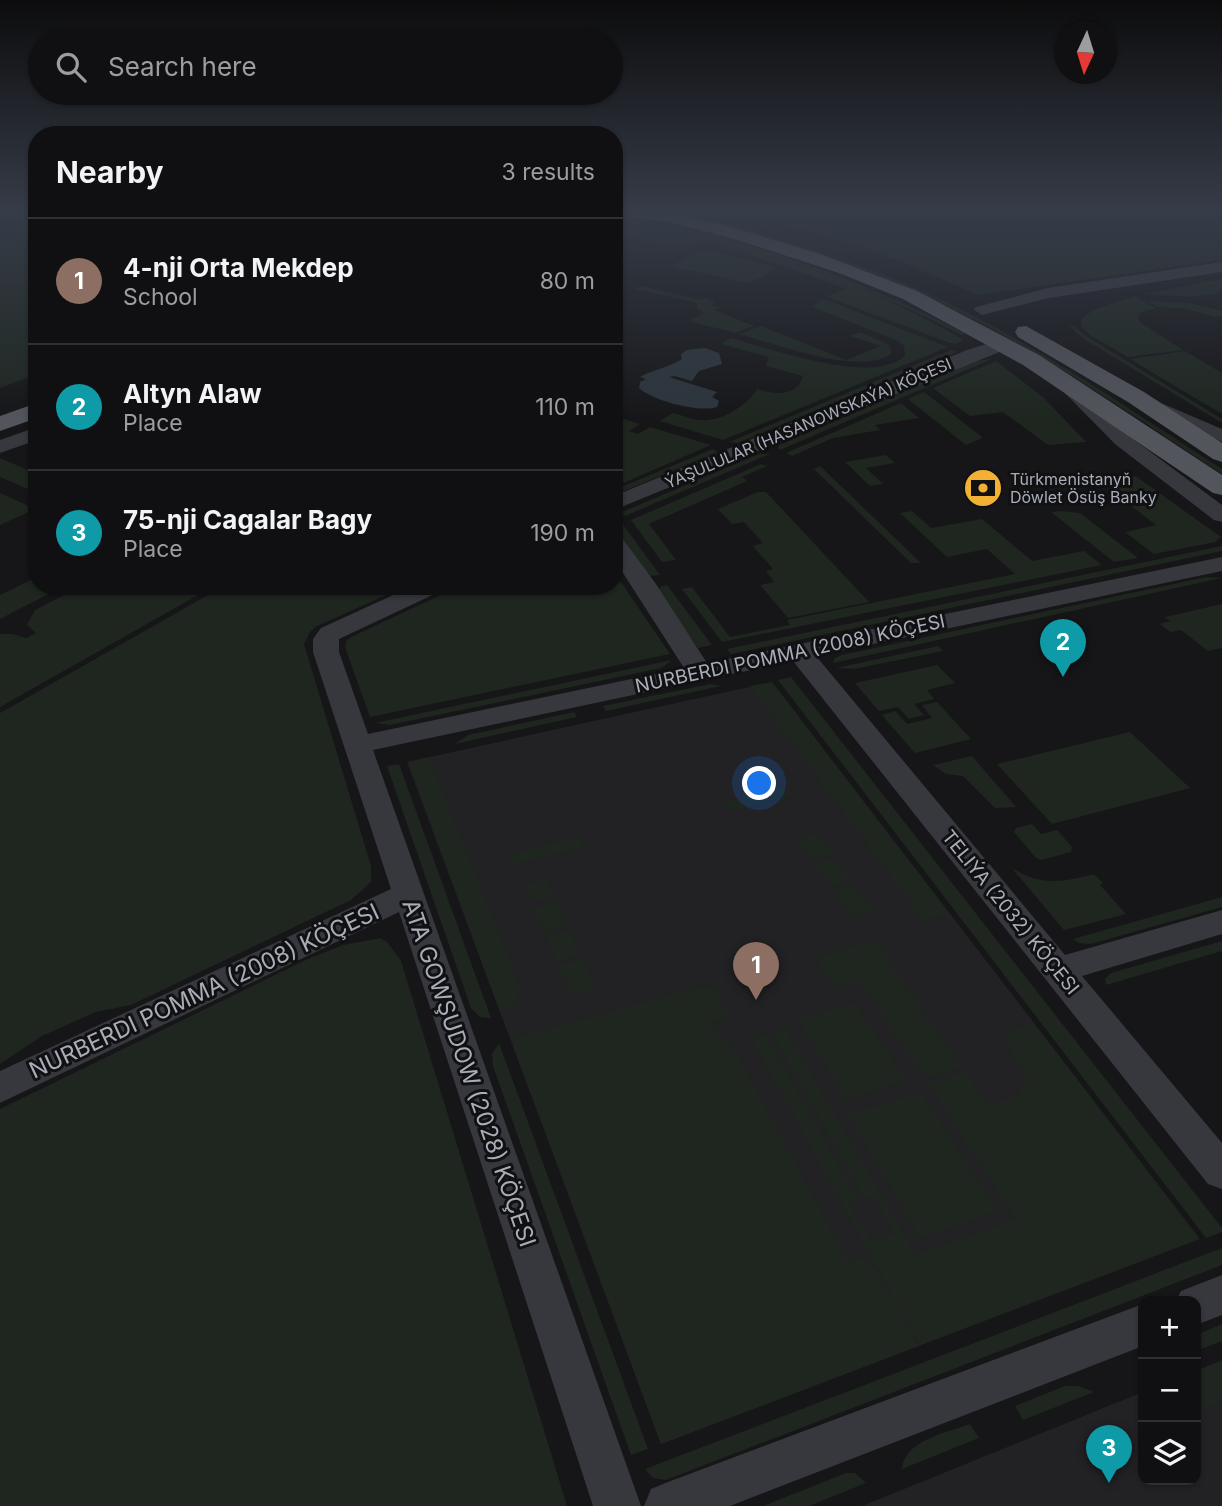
<!DOCTYPE html>
<html lang="en">
<head>
<meta charset="utf-8">
<style>
	body { margin:0; font-family:Inter,sans-serif; background:#1e1e20; color:#f1f3f6 }
	.controls { position:absolute; right:21px; bottom:21px; display:grid; overflow:hidden; border-radius:14px; box-shadow:0 2px 5px #0004 }
	.controls button { width:63px; height:63px; display:grid; place-items:center; padding:0; border:0; border-bottom:2px solid #303032; background:#101012; color:#f1f3f6; font:35px sans-serif }
	.compass { position:absolute; left:1054px; top:21px; width:63px; height:63px; border-radius:50%; background:#101012; box-shadow:0 2px 5px #0004; rotate:184deg }
	.you { position:absolute; left:760px; top:784px; width:24px; height:24px; margin:-18px; border:5px solid #fff; border-radius:50%; background:#1a73e8; box-shadow:0 0 0 10px #1a73e833 }
	.badge { display:grid; place-items:center; width:46px; height:46px; border-radius:50%; background:#ea580c; color:#fff; font-size:23px; font-weight:700 }
	.pin { position:absolute; translate:-50% -58px; filter:drop-shadow(0 2px 4px #0008) }
	.pin::after { content:''; position:absolute; top:37px; width:24px; height:21px; background:inherit; clip-path:polygon(0 0,100% 0,50% 100%) }
	.list { margin:0; padding:0; list-style:none }
	h2 { display:flex; justify-content:space-between; align-items:center; height:91px; margin:0; padding:0 28px; font-size:30px }
	h2 small { font-size:23px; font-weight:400; color:#9c9d9f }
	.list li { display:grid; grid-template-columns:46px 1fr auto; gap:21px; align-items:center; box-sizing:border-box; height:126px; padding:0 28px; border-top:2px solid #303032 }
	.list b { display:block; font-size:26px; white-space:nowrap }
	.list p { margin:0; font-size:23px; white-space:nowrap; color:#9c9d9f }
	.list em { font-size:23px; font-style:normal; color:#9c9d9f }
	.icon { flex:none; width:38px; height:38px; fill:none; stroke:currentColor; stroke-width:2; stroke-linecap:round; stroke-linejoin:round }
	.map { position:relative; flex:none; width:1222px; height:1506px; overflow:hidden }
	.search { position:absolute; background:#101012; box-shadow:0 2px 5px #0004; left:28px; top:28px; width:595px; height:77px; display:flex; align-items:center; gap:18px; box-sizing:border-box; padding:0 24px; border-radius:38px; color:#9c9d9f; font-size:26px }
	.panel { position:absolute; background:#101012; box-shadow:0 2px 5px #0004; left:28px; top:126px; width:595px; height:469px; border-radius:28px }
	.map>svg:first-child { display:block }
	.built { fill:#222225 }
	.green { fill:#1e261f }
	.water { fill:#2c353c }
	.lines { fill:none; stroke-linecap:round; stroke-linejoin:round }
	.minor { fill:#37383d; fill-rule:evenodd }
	.major { fill:#53555c; fill-rule:evenodd }
	.labels { text-anchor:middle; stroke-width:6; stroke-linejoin:round; paint-order:stroke }
	.far-street-label { font-size:16px; fill:#a8adb8; stroke:#111113 }
	.far-poi-label { font-size:16px; fill:#a8adb8; stroke:#111113; text-anchor:start }
	.street-label { font-size:19px; fill:#a8adb8; stroke:#111113 }
	.near-street-label { font-size:23px; fill:#a8adb8; stroke:#111113 }
</style>
</head>
<body>
<div class="map">
<svg width="1222" height="1506" viewBox="0 0 1222 1506">
	<rect width="100%" height="100%" fill="#161618"/>
	<g class="built">
		<path d="M 772,682 L 1200,1239 L 661,1444 L 407,762 Z"/>
		<path d="M 1222,1360 L 1222,1506 L 862,1506 L 1143,1392 L 1143,1480 L 1196,1480 L 1196,1371 Z"/>
	</g>
	<g class="green">
		<path d="M 0,211 L 37,211 L 37,374 L 0,388 Z"/>
		<path d="M 738,211 L 1222,211 L 1222,260 L 979,295 L 884,255 L 794,226 Z"/>
		<path d="M 691,214 C 787,239 883,269 972,315 C 1059,360 1140,416 1222,469 L 1222,474 C 1137,419 1054,359 963,314 C 875,270 782,240 687,215 Z"/>
		<path d="M 614,217 C 733,231 860,281 964,340 L 956,344 L 950,343 L 830,298 L 828,296 L 846,289 L 718,243 L 710,241 L 672,247 L 614,235 Z"/>
		<path d="M 672,222 C 774,250 871,285 966,334 L 962,335 C 868,286 771,251 669,223 Z"/>
		<path d="M 710,251 L 769,265 L 775,269 L 749,284 L 671,266 L 698,252 Z"/>
		<path d="M 1222,279 L 1222,289 L 1219,290 L 1219,293 L 1193,297 L 1143,294 Z"/>
		<path d="M 642,286 L 700,300 L 706,298 L 714,302 L 712,305 L 719,308 L 714,310 L 754,326 L 735,333 L 689,321 L 704,313 L 697,309 L 697,303 L 635,289 Z"/>
		<path d="M 1135,296 L 1155,308 L 1140,313 L 1138,320 L 1141,323 L 1183,350 L 1128,357 L 1090,335 L 1081,326 L 1081,319 L 1095,309 Z"/>
		<path d="M 820,300 L 826,300 L 948,347 L 723,440 L 660,421 L 673,413 C 682,415 692,420 700,420 C 721,422 747,406 757,389 C 774,394 797,398 803,376 L 766,366 L 769,357 L 721,344 L 731,338 C 772,349 871,386 905,356 L 904,346 L 896,340 L 812,307 Z"/>
		<path d="M 1147,301 L 1189,303 L 1222,311 L 1222,316 L 1215,317 L 1183,308 L 1158,307 Z"/>
		<path d="M 761,326 L 846,360 L 881,346 L 850,336 L 860,332 L 888,344 L 892,353 C 863,378 773,343 739,334 Z"/>
		<path d="M 1069,326 L 1074,326 L 1089,338 L 1222,419 L 1222,423 L 1084,339 Z"/>
		<path d="M 951,350 L 957,352 L 738,443 L 729,442 Z"/>
		<path d="M 1185,351 L 1222,373 L 1222,414 L 1130,359 Z"/>
		<path d="M 992,359 L 780,450 L 778,448 L 779,445 L 975,361 Z"/>
		<path d="M 996,361 L 1043,397 L 1086,442 L 1048,445 L 1003,412 L 970,416 L 933,388 Z"/>
		<path d="M 924,392 L 982,437 L 982,438 L 966,445 L 908,399 Z"/>
		<path d="M 901,403 L 919,418 L 875,425 L 880,430 L 833,438 L 792,456 L 786,453 Z"/>
		<path d="M 614,416 L 640,424 L 629,431 L 638,434 L 650,427 L 711,445 L 614,487 Z"/>
		<path d="M 713,449 L 718,452 L 614,495 L 614,490 Z"/>
		<path d="M 759,454 L 770,454 L 625,516 L 622,512 Z"/>
		<path d="M 886,455 L 895,463 L 866,468 L 883,484 L 870,486 L 845,462 Z"/>
		<path d="M 0,458 L 37,474 L 37,493 L 0,477 Z"/>
		<path d="M 761,464 L 767,466 L 742,477 L 747,481 L 649,524 L 676,560 L 662,562 L 631,520 Z"/>
		<path d="M 820,466 L 921,563 L 911,563 L 814,469 Z"/>
		<path d="M 1130,476 L 1137,477 L 1221,537 L 1215,542 L 1154,554 L 1125,532 L 1156,525 L 1104,485 L 1105,481 Z"/>
		<path d="M 758,492 L 766,492 L 869,602 L 788,618 L 760,585 L 774,582 L 766,571 L 773,569 L 753,546 L 763,543 L 744,522 L 732,524 L 718,509 Z"/>
		<path d="M 0,493 L 35,509 L 0,525 Z"/>
		<path d="M 912,511 L 931,528 L 982,519 L 1032,561 L 1084,551 L 1102,565 L 722,642 L 682,589 L 692,587 L 730,637 L 790,625 L 787,620 L 1015,574 L 987,549 L 947,557 L 900,513 Z"/>
		<path d="M 1061,511 L 1080,513 L 1138,558 L 1114,562 L 1051,512 Z"/>
		<path d="M 621,522 L 660,575 L 650,576 L 643,573 L 614,533 L 614,525 Z"/>
		<path d="M 1222,546 L 1222,551 L 731,654 L 727,649 Z"/>
		<path d="M 37,577 L 37,586 L 64,586 L 0,619 L 0,595 Z"/>
		<path d="M 1206,577 L 1222,578 L 833,663 L 835,658 L 842,655 Z"/>
		<path d="M 614,579 L 617,583 L 621,582 L 670,654 L 370,717 L 345,647 L 346,641 L 351,637 L 460,586 L 614,586 Z"/>
		<path d="M 667,585 L 712,645 L 698,648 L 658,592 L 660,587 Z"/>
		<path d="M 81,586 L 214,586 L 0,707 L 0,634 L 13,634 L 26,638 L 36,633 L 27,625 L 35,610 Z"/>
		<path d="M 224,586 L 406,586 L 315,627 L 310,632 L 304,644 L 371,866 L 371,882 L 351,900 L 131,1005 L 96,1012 L 42,1036 L 0,1064 L 0,713 Z"/>
		<path d="M 1222,604 L 1222,648 L 1208,651 L 1181,630 L 1170,632 L 1160,624 L 1170,621 L 1165,617 Z"/>
		<path d="M 938,646 L 943,651 L 854,669 L 836,668 Z"/>
		<path d="M 672,660 L 661,668 L 390,725 L 375,723 Z"/>
		<path d="M 937,665 L 955,683 L 927,690 L 934,699 L 914,704 L 924,715 L 909,719 L 898,707 L 879,711 L 855,683 Z"/>
		<path d="M 791,677 L 1222,1228 L 1222,1232 L 1206,1238 L 778,680 Z"/>
		<path d="M 772,682 L 949,913 L 923,920 L 750,686 Z"/>
		<path d="M 710,684 L 721,686 L 606,711 L 603,706 Z"/>
		<path d="M 937,702 L 971,739 L 915,753 L 882,715 L 895,711 L 907,724 L 932,718 L 922,705 Z"/>
		<path d="M 574,712 L 577,717 L 455,744 L 468,735 Z"/>
		<path d="M 1130,732 L 1190,788 L 1052,824 L 997,764 Z"/>
		<path d="M 972,756 L 1016,807 L 995,808 L 963,776 L 946,774 L 933,765 Z"/>
		<path d="M 429,757 L 520,987 L 516,1002 L 500,1012 L 408,762 Z"/>
		<path d="M 399,764 L 491,1018 L 480,1017 L 471,1008 L 387,766 Z"/>
		<path d="M 781,788 L 790,789 L 792,795 L 731,811 L 720,807 L 725,802 Z"/>
		<path d="M 1032,824 L 1041,834 L 1057,830 L 1072,847 L 1071,852 L 1041,860 L 1036,858 L 1014,832 L 1016,828 Z"/>
		<path d="M 818,833 L 833,855 L 813,860 L 798,839 Z"/>
		<path d="M 573,838 L 582,840 L 583,847 L 516,864 L 507,863 L 506,859 L 512,854 Z"/>
		<path d="M 836,859 L 851,880 L 831,886 L 816,864 Z"/>
		<path d="M 1011,867 C 1039,887 1063,882 1094,874 L 1103,883 L 1100,885 L 1126,914 L 1064,930 Z"/>
		<path d="M 545,879 L 554,897 L 531,903 L 523,885 Z"/>
		<path d="M 855,885 L 874,911 L 853,917 L 834,890 Z"/>
		<path d="M 1222,897 L 1222,907 L 1091,944 L 1079,943 L 1073,939 Z"/>
		<path d="M 556,902 L 567,926 L 544,932 L 534,908 Z"/>
		<path d="M 569,931 L 580,954 L 557,961 L 546,937 Z"/>
		<path d="M 381,938 L 388,943 L 401,961 L 567,1506 L 0,1506 L 0,1109 L 308,959 L 343,945 Z"/>
		<path d="M 874,940 L 961,1067 L 924,1078 L 860,981 L 834,988 L 820,965 L 820,956 Z"/>
		<path d="M 1222,941 L 1222,951 L 1106,985 L 1105,979 L 1111,973 Z"/>
		<path d="M 583,960 L 596,989 L 572,995 L 559,966 Z"/>
		<path d="M 704,986 L 715,989 L 730,1016 L 711,1022 L 734,1048 L 848,1263 L 868,1256 L 919,1346 L 661,1444 L 511,1039 Z"/>
		<path d="M 855,1003 L 906,1080 L 846,1099 L 798,1019 Z"/>
		<path d="M 1034,1023 L 1199,1239 L 920,1345 L 751,1038 L 765,1034 L 859,1201 L 850,1205 L 871,1242 L 895,1234 L 874,1196 L 865,1199 L 771,1032 L 785,1028 L 916,1255 L 1016,1219 L 927,1083 L 965,1072 L 988,1106 L 1018,1096 L 1027,1073 L 1007,1046 L 1008,1031 Z"/>
		<path d="M 499,1043 L 648,1449 L 631,1455 L 493,1066 L 492,1054 Z"/>
		<path d="M 920,1092 L 998,1211 L 921,1238 L 848,1115 Z"/>
		<path d="M 1222,1248 L 1222,1265 L 666,1480 L 653,1478 L 645,1469 Z"/>
		<path d="M 1222,1324 L 1222,1341 L 1196,1351 L 1196,1335 Z"/>
		<path d="M 1222,1361 L 1222,1402 L 1196,1413 L 1196,1371 Z"/>
		<path d="M 1065,1386 L 1078,1386 L 1094,1392 L 1023,1420 L 1015,1406 Z"/>
		<path d="M 970,1424 L 979,1438 L 902,1469 C 904,1440 949,1432 970,1424 Z"/>
		<path d="M 846,1473 L 855,1473 L 866,1483 L 809,1506 L 763,1506 Z"/>
	</g>
	<path class="water" d="M 705,348 L 719,353 L 722,364 L 699,371 L 692,381 L 674,376 L 669,377 L 717,392 L 712,397 L 719,401 L 717,407 C 700,413 653,401 639,388 L 640,382 L 646,379 L 640,377 C 654,369 668,368 682,359 L 681,354 L 687,350 Z"/>
	<g class="lines">
		<g class="minor">
			<path d="M 1222,262 L 1222,272 L 1049,298 L 982,315 L 974,310 L 976,307 L 1048,288 Z"/>
			<path d="M 1003,339 L 1009,340 L 1012,344 L 1009,348 L 614,510 L 614,496 L 967,350 Z"/>
			<path d="M 1065,378 L 1071,379 L 1129,436 L 1222,505 L 1222,522 L 1214,520 L 1115,444 L 1059,387 L 1056,383 L 1059,379 Z"/>
			<path d="M 1154,400 L 1222,429 L 1222,442 L 1147,410 L 1145,406 L 1147,402 Z"/>
			<path d="M 37,427 L 37,440 L 0,453 L 0,440 Z"/>
			<path d="M 614,536 L 622,538 L 656,584 L 707,663 L 1222,557 L 1222,571 L 816,656 L 1065,955 L 1222,910 L 1222,934 L 1082,976 L 1222,1143 L 1222,1189 L 1208,1184 L 793,661 L 373,750 L 641,1506 L 593,1506 L 399,912 L 0,1103 L 0,1071 L 391,889 L 313,652 L 313,639 L 321,628 L 413,586 L 445,586 L 441,591 L 339,639 L 339,652 L 368,734 L 684,668 L 614,559 Z"/>
			<path d="M 1222,1275 L 1222,1315 L 1196,1325 L 1196,1301 L 1176,1301 L 1181,1291 Z"/>
			<path d="M 1143,1304 L 1143,1346 L 730,1506 L 644,1506 L 651,1489 L 668,1482 Z"/>
		</g>
		<g class="major">
			<path d="M 614,211 L 669,211 L 721,224 L 820,254 L 917,291 L 1039,355 L 1222,475 L 1222,495 L 1213,493 L 1023,365 L 903,299 L 839,273 L 741,241 L 671,222 L 614,216 Z"/>
			<path d="M 1026,326 L 1144,392 L 1222,443 L 1222,462 L 1213,459 L 1128,402 L 1018,337 L 1015,332 L 1018,327 Z"/>
			<path d="M 37,403 L 37,418 L 0,431 L 0,416 Z"/>
		</g>
	</g>
	<linearGradient id="sky" x2="0" y2="1"><stop stop-color="#0c0c0d"/><stop offset="0.5" stop-color="#363c48"/><stop offset="1" stop-color="#363c48" stop-opacity="0"/></linearGradient>
	<rect width="1222" height="422" fill="url(#sky)"/>
	<defs>
		<symbol id="bank-disc" viewBox="-11 -11 22 22"><circle r="9.5" fill="#f2b134" stroke="#111113"/><path d="M-6-4H6V4H-6ZM0-2.3a2.3 2.3 0 1 0 0 4.6a2.3 2.3 0 1 0 0-4.6Z" fill="#111"/></symbol>
	</defs>
	<g fill-rule="evenodd">
		<use href="#bank-disc" x="961" y="466" width="44" height="44"/>
	</g>
	<g class="labels">
		<g class="far-street-label">
			<text transform="translate(808 423) rotate(-23)" y="6">ÝAŞULULAR (HASANOWSKAÝA) KÖÇESI</text>
		</g>
		<g class="far-poi-label">
			<text x="1010" y="485">Türkmenistanyň<tspan x="1010" dy="18">Döwlet Ösüş Banky</tspan></text>
		</g>
		<g class="street-label">
			<text transform="translate(790 653) rotate(-12)" y="7">NURBERDI POMMA (2008) KÖÇESI</text>
			<text transform="translate(1011 912) rotate(51)" y="7">TELIÝA (2032) KÖÇESI</text>
		</g>
		<g class="near-street-label">
			<text transform="translate(204 991) rotate(-25)" y="8">NURBERDI POMMA (2008) KÖÇESI</text>
			<text transform="translate(469 1073) rotate(71)" y="8">ATA GOWŞUDOW (2028) KÖÇESI</text>
		</g>
	</g>
</svg>
<div class="controls">
<button>+</button>
<button>−</button>
<button><svg class="icon" aria-label="layers" viewBox="0 0 24 24"><path d="M12 4l9 5-9 5-9-5zM3 14l9 5 9-5"/></svg></button>
</div>
<svg class="compass" viewBox="-18 -18 36 36"><path d="M0-13l5 13h-10z" fill="#e53935"/><path d="M0 13l5-13h-10z" fill="#9c9d9f"/></svg>
<div class="you"></div>
<div class="pin badge" style="left:756px;top:1000px;background:#8d6e63">1</div>
<div class="pin badge" style="left:1063px;top:677px;background:#0f9aa8">2</div>
<div class="pin badge" style="left:1109px;top:1483px;background:#0f9aa8">3</div>
<div class="search"><svg class="icon" aria-label="search" viewBox="0 0 24 24"><circle cx="10" cy="10" r="6"/><path d="M15 15l6 6"/></svg>Search here</div>
<section class="panel">
<h2>Nearby<small>3 results</small></h2>
<ul class="list">
<li><span class="badge" style="background:#8d6e63">1</span><div><b>4-nji Orta Mekdep</b><p>School</p></div><em>80 m</em></li>
<li><span class="badge" style="background:#0f9aa8">2</span><div><b>Altyn Alaw</b><p>Place</p></div><em>110 m</em></li>
<li><span class="badge" style="background:#0f9aa8">3</span><div><b>75-nji Cagalar Bagy</b><p>Place</p></div><em>190 m</em></li>
</ul>
</section>
</div>
</body>
</html>
